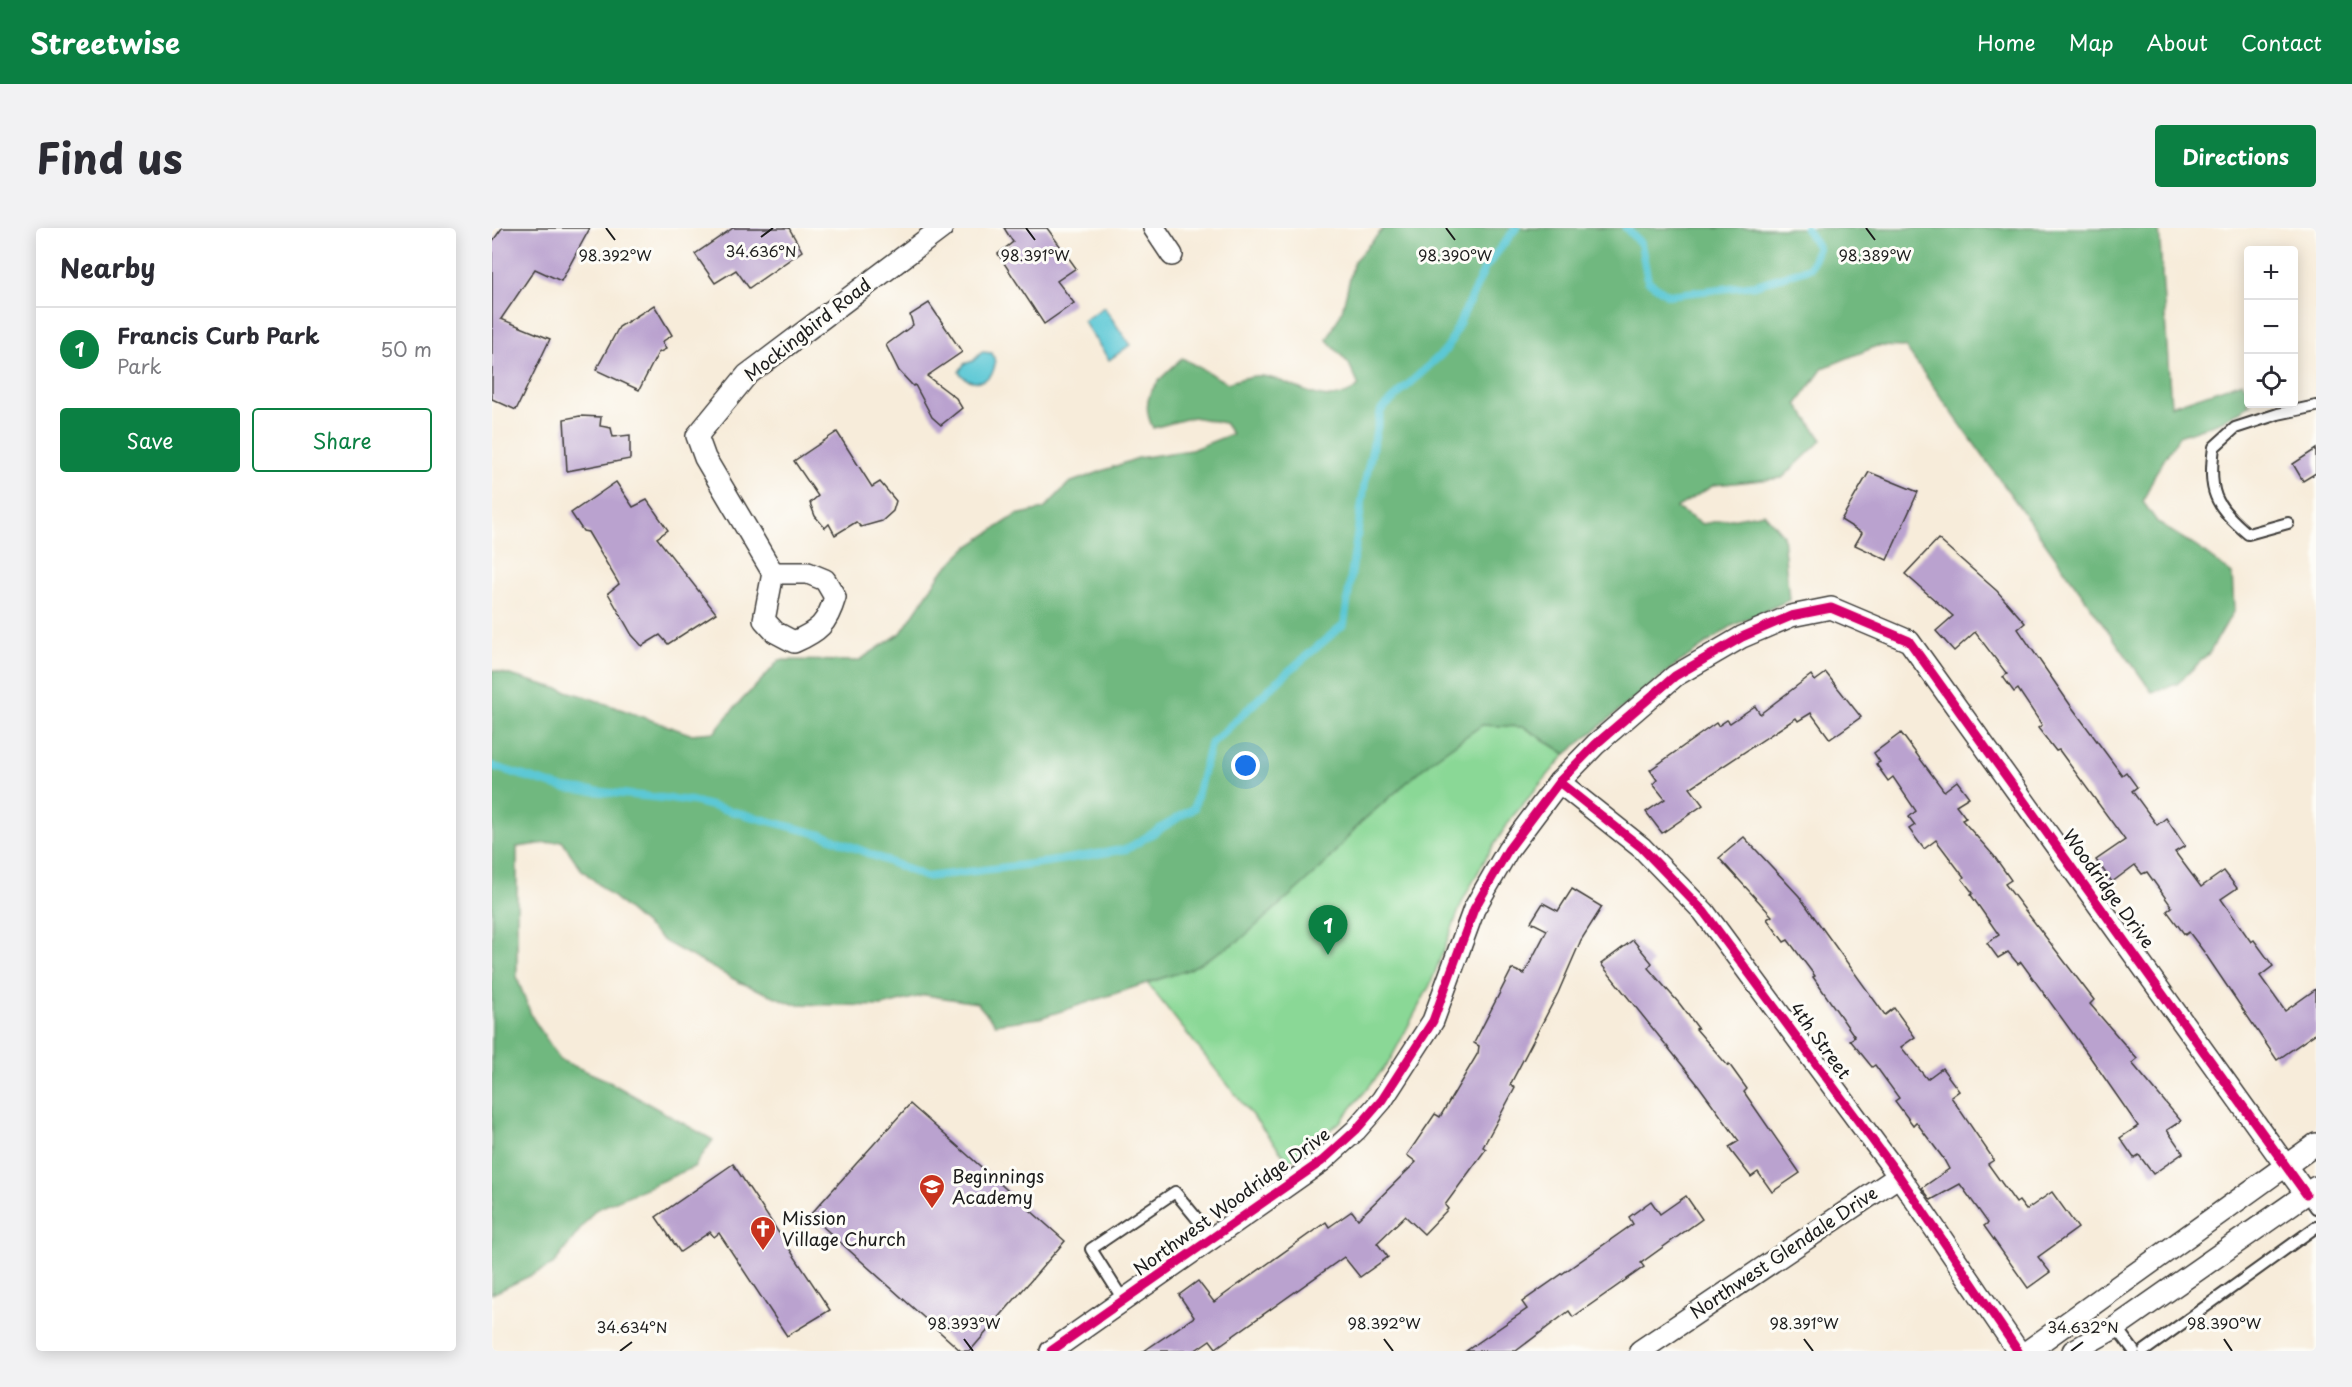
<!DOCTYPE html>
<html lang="en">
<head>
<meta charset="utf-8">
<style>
	body { margin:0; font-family:"Playpen Sans",sans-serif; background:#f2f2f3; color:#2b2b33 }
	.controls { position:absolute; right:18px; top:18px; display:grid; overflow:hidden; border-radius:6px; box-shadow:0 3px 15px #0003 }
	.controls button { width:54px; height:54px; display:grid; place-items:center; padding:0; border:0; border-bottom:2px solid #e1e1e2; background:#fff; color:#2b2b33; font:30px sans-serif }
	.you { position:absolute; left:754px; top:538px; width:21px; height:21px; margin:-15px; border:4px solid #fff; border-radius:50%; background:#1a73e8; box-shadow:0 0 0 9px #1a73e833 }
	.badge { display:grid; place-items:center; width:39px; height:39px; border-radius:50%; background:#0b8043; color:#fff; font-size:20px; font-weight:700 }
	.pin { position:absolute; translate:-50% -50px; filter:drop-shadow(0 2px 3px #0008) }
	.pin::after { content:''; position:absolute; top:32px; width:21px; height:18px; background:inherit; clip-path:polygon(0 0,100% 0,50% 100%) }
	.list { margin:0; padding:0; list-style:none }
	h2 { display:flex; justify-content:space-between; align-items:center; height:78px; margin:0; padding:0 24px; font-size:26px }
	h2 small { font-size:20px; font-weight:400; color:#7c7c81 }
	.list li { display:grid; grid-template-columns:39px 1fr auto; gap:18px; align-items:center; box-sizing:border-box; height:84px; padding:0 24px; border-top:2px solid #e1e1e2 }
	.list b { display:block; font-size:22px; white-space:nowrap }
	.list p { margin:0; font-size:20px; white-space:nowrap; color:#7c7c81 }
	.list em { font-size:20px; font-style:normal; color:#7c7c81 }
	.actions { display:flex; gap:12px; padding:18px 24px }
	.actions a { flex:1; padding:14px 0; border:2px solid #0b8043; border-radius:6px; text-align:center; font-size:21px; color:#0b8043 }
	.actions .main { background:#0b8043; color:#fff }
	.icon { flex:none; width:33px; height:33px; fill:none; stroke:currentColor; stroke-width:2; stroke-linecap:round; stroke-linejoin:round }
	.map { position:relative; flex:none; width:1824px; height:1123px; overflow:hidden; border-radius:6px }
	header { display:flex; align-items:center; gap:36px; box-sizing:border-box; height:84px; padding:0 30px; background:#0b8043; color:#fff }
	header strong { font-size:28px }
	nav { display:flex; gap:33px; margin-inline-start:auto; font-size:21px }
	.intro { display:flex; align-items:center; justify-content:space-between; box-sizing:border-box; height:144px; padding:0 36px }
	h1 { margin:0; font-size:42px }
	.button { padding:15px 27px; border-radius:6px; background:#0b8043; color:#fff; font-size:21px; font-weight:700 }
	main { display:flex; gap:36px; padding:0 36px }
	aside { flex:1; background:#fff; border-radius:6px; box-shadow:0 3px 15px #0003 }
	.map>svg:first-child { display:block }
	.green { fill:#8ad896; stroke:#537a59; stroke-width:1.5 }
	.forest { fill:#6fb87f; stroke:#466a4e; stroke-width:1.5 }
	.water { fill:#5cc8d5; stroke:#3c7278; stroke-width:1.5 }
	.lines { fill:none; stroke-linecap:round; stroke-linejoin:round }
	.stream { stroke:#5cc8d5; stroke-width:8 }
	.building { fill:#baa2cf }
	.lane-casing { stroke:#3d3b38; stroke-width:14 }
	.street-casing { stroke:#3d3b38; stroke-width:24 }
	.lane { stroke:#fff; stroke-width:10 }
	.street { stroke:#fff; stroke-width:21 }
	.cycleway-casing { stroke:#fdfcf7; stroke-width:13 }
	.cycleway { stroke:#d6006c; stroke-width:9 }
	.ticks { fill:none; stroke:#1c1c1c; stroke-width:2 }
	.labels { text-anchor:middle; stroke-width:6; stroke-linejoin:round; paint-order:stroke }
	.street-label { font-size:18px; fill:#1c1c1c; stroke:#fdfcf7 }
	.poi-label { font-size:18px; fill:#1c1c1c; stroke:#fdfcf7; text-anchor:start }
	.ticks-label { font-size:15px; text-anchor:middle; fill:#1c1c1c; stroke:#fdfcf7; stroke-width:6; stroke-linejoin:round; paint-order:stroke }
</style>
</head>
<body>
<header>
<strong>Streetwise</strong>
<nav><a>Home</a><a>Map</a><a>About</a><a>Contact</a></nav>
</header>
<div class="intro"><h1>Find us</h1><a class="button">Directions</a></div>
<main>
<aside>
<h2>Nearby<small></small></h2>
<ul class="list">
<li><span class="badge">1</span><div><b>Francis Curb Park</b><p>Park</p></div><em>50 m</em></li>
</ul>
<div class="actions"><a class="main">Save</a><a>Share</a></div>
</aside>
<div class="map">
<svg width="1824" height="1123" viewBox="0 0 1824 1123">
	<rect width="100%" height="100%" fill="#fdfcf7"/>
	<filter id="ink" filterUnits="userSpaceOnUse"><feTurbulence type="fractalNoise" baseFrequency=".0167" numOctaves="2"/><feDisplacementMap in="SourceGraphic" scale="12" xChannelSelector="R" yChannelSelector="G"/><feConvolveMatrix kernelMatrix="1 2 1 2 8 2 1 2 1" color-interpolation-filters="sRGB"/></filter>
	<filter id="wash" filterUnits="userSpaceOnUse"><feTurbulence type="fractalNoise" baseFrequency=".008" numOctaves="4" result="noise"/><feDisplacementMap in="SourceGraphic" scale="24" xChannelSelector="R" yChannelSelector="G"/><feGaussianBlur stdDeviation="1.35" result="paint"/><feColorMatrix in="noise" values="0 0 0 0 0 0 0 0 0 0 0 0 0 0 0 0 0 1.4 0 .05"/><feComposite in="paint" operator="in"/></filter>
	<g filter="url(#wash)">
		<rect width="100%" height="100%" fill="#f7ecda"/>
		<path class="green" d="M 990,497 L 1032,499 L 1074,526 L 1020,589 L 995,628 L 971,672 L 938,757 L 897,834 L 848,894 L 797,934 L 655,755 L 698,741 L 830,639 L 868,595 L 943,530 Z"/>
		<path class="forest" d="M 892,0 L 1667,0 L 1679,178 L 1750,154 L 1756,161 L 1756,176 L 1759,176 L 1730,193 L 1687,208 L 1663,246 L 1651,274 L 1666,295 L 1705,319 L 1740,346 L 1742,382 L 1718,424 L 1685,456 L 1660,464 L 1413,119 L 1385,118 L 1331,140 L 1305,176 L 1330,212 L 1290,250 L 1222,257 L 1184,280 L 1210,296 L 1272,285 L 1291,307 L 1297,372 L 1240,398 L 1181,439 L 1074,526 L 1032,499 L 990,497 L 943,530 L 868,595 L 830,639 L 748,712 L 698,741 L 548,790 L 503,796 L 485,775 L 433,767 L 390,778 L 301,776 L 247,754 L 173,714 L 89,641 L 70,613 L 25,619 L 25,750 L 40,789 L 68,832 L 112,851 L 221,912 L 202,939 L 103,982 L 61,1037 L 0,1066 L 0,442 L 92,468 L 198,506 L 223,504 C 241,477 267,458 287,432 L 366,433 L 409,405 L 449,345 L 474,320 L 524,287 L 552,281 L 577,255 L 646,230 L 699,222 L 740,206 L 732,195 L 701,189 L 661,200 C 644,167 668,152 690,130 L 735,155 C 746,152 761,146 771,148 C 807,154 832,185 867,158 L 857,136 L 835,112 L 850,83 L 862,33 Z"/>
		<g class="water">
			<path d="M 612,79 L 638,117 L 617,132 L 591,93 Z"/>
			<path d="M 490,124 L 500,125 C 512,148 482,165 467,144 L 472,136 L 481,133 Z"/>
		</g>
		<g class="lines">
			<g class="stream">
				<path d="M 1134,0 L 1149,16 L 1156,53 L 1176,67 L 1264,57 L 1318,40 L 1326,20 L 1314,0"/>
				<path d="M 0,538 L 71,560 L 200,573 L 334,608 L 434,649 L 556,634 L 635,621 L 702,580 L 718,517 L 790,449 L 852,396 L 873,254 L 889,182 L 955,121 L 993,40 L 1024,0"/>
			</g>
		</g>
		<g id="blocks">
			<g class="building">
				<path d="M 10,0 L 98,0 L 69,53 L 43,41 L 9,91 L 58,111 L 24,182 L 0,171 L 0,14 Z"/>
				<path d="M 241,0 L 297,0 L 310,23 L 257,60 L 244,42 L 223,55 L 203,26 Z"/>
				<path d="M 512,0 L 555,0 L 584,40 L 565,53 L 582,75 L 552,96 L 506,26 L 521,14 Z"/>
				<path d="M 437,75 L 470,124 L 435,148 L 464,170 L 470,180 L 449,197 L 440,189 L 423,157 L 421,158 L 407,143 L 394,117 L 421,97 L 418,87 Z"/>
				<path d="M 162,77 L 180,107 L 170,114 L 174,121 L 166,125 L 147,162 L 104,142 L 127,99 Z"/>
				<path d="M 88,188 L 109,189 L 108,198 L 119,200 L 121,209 L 138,207 L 138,231 L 75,243 L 72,191 Z"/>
				<path d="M 345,204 L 380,259 L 388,254 L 404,273 L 401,283 L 390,293 L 369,299 L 364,294 L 343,307 L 337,296 L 333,300 L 323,288 L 318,275 L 326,268 L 302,233 Z"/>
				<path d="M 1824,221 L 1824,245 L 1811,253 L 1801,236 Z"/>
				<path d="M 1377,244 L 1426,264 L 1395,332 L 1363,317 L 1370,305 L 1349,292 Z"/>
				<path d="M 124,254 L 141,279 L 155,272 L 176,302 L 165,310 L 224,385 L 176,416 L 168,407 L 150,418 L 140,407 L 116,365 L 127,356 L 96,304 L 91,303 L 79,285 Z"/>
				<path d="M 1446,311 L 1505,363 L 1533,395 L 1526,401 L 1579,478 L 1630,547 L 1634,544 L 1645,559 L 1640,563 L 1665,597 L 1674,590 L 1693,618 L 1683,624 L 1709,659 L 1732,643 L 1745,660 L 1729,671 L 1759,714 L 1762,712 L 1781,738 L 1768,748 L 1793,783 L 1824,761 L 1824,805 L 1785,832 L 1712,724 L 1697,704 L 1693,707 L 1675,683 L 1680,679 L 1655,644 L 1650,646 L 1643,637 L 1620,654 L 1604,632 L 1633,612 L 1567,522 L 1564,523 L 1546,500 L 1550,497 L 1526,461 L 1522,464 L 1511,449 L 1515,446 L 1483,404 L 1462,423 L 1444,403 L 1461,388 L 1413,346 Z"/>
				<path d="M 1334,445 L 1369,489 L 1338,511 L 1319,485 L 1306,493 L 1304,490 L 1198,560 L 1211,577 L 1170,605 L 1154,584 L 1173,571 L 1161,556 L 1165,552 L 1158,542 L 1224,495 L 1226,498 L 1235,492 L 1238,495 L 1263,478 L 1268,486 L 1319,447 L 1323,453 Z"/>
				<path d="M 1409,505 L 1452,563 L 1465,553 L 1477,569 L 1464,577 L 1474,590 L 1470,592 L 1502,628 L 1519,652 L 1513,656 L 1602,772 L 1598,776 L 1645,831 L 1640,835 L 1689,893 L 1675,902 L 1691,925 L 1661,946 L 1647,927 L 1642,930 L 1628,910 L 1646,898 L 1598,829 L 1529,734 L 1526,736 L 1516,724 L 1506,730 L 1495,715 L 1507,707 L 1479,667 L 1481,665 L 1470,651 L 1472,649 L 1444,612 L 1432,621 L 1417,601 L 1423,597 L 1417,589 L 1424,583 L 1401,549 L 1396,553 L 1384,536 L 1388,534 L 1382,525 Z"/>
				<path d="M 1252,609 L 1307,668 L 1393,787 L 1402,780 L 1423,809 L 1409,819 L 1435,851 L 1450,840 L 1467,863 L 1459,869 L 1502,932 L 1496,936 L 1524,975 L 1527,973 L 1534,982 L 1560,964 L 1586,1000 L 1546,1029 L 1558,1044 L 1536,1060 L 1492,998 L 1496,995 L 1468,956 L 1439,972 L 1430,960 L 1457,941 L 1451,930 L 1424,894 L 1421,897 L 1403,873 L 1407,870 L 1383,837 L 1380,839 L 1358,812 L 1363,809 L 1321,749 L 1323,748 L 1296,712 L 1292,714 L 1275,691 L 1280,688 L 1227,630 Z"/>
				<path d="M 1080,661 L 1110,679 L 1089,712 L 1066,765 L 1018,857 L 1023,860 L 991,919 L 994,921 L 953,977 L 956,981 L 932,1006 L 913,988 L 885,1015 L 896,1029 L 868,1049 L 852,1029 L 724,1120 L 718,1112 L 702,1123 L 652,1123 L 702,1089 L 687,1067 L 706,1053 L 722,1074 L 834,994 L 837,999 L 860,983 L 866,991 L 924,934 L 915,927 L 943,886 L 948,889 L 986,825 L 987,818 L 982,815 L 1020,741 L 1032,746 L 1055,702 L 1039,694 L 1051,675 L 1066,683 Z"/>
				<path d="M 1141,712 L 1160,735 L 1156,740 L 1187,775 L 1206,800 L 1204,801 L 1236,838 L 1237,836 L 1255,861 L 1252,864 L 1308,945 L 1280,964 L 1266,944 L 1259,949 L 1239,923 L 1237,919 L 1247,913 L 1207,858 L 1109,736 Z"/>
				<path d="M 418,876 L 573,1013 L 478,1123 L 469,1123 L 318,987 Z"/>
				<path d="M 241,936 L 338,1082 L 295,1108 L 227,1005 L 222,1009 L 218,1004 L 188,1024 L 164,989 Z"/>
				<path d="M 1194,968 L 1210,991 L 1149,1035 L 1152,1039 L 1081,1089 L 1077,1083 L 1024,1123 L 974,1123 L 1035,1081 L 1030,1074 L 1141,996 L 1137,989 L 1159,973 L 1168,986 Z"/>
			</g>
		</g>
	</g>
	<g filter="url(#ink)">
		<use href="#blocks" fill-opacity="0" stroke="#3d3b38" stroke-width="1.5"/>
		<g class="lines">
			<defs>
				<g id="lane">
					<path d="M 1796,295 L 1756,306 C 1722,277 1716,264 1722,219 L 1743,200 L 1786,186 L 1824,178"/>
					<path d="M 1814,966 L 1824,980"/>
					<path d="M 632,1073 L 599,1021 L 683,964 L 721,1010"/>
					<path d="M 1624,1099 L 1642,1123"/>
					<path d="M 1652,1123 L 1824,999"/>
				</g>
				<g id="street">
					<path d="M 662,0 L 680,27"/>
					<path d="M 281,345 L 213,230 L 205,208 L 255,147 L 450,0"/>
					<path d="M 281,345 L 316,345 L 333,352 L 343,369 C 335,396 327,403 302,414 L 283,404 L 272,392 Z"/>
					<path d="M 1067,554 L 1150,620 L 1212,684 L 1407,948 L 1526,1123"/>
					<path d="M 559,1123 L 830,933 L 864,902 L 890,872 L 941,793 L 982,681 L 1016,622 L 1067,554 L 1104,516 L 1183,448 L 1250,409 L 1299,388 L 1339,380 L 1417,413 L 1814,966"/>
					<path d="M 1148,1123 L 1407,948"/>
					<path d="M 1536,1123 L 1824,916"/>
					<path d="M 1581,1123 L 1624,1099 L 1824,959"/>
				</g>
			</defs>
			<use href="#lane" class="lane-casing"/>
			<use href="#street" class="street-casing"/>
			<use href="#lane" class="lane"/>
			<use href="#street" class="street"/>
			<defs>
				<g id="cycleway">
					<path d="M 1067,554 L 1150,620 L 1212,684 L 1407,948 L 1526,1123"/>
					<path d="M 559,1123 L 830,933 L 864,902 L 890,872 L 941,793 L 982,681 L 1016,622 L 1067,554 L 1104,516 L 1183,448 L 1250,409 L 1299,388 L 1339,380 L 1417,413 L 1814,966"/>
				</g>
			</defs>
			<use href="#cycleway" class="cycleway-casing"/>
			<use href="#cycleway" class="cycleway"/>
		</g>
	</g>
	<path class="ticks" d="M 114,0 L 123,12M 534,0 L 543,12M 954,0 L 963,12M 1374,0 L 1383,12M 269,9 L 281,0M 472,1111 L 481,1123M 892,1111 L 901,1123M 1312,1111 L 1321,1123M 1732,1111 L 1740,1123M 128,1123 L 140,1114M 1579,1123 L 1591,1114"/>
	<defs>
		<symbol id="school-pin" viewBox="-11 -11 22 30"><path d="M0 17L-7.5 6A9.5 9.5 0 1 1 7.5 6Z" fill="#c8321e" stroke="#fdfcf7"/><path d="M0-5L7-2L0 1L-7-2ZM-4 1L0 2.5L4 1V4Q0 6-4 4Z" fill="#fff"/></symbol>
		<symbol id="church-pin" viewBox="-11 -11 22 30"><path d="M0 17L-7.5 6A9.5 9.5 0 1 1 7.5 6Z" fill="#c8321e" stroke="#fdfcf7"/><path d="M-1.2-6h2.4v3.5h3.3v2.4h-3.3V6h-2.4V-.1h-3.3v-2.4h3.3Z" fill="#fff"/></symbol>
	</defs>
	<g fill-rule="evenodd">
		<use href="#school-pin" x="425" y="944" width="30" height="40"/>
		<use href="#church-pin" x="256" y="986" width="30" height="40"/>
	</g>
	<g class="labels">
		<g class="street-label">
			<text transform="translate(316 102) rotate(-38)" y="6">Mockingbird Road</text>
			<text transform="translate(1616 661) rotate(54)" y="6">Woodridge Drive</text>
			<text transform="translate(1328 813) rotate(54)" y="6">4th Street</text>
			<text transform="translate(740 974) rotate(-36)" y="6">Northwest Woodridge Drive</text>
			<text transform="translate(1292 1025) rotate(-34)" y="6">Northwest Glendale Drive</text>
		</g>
		<g class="poi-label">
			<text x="460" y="955">Beginnings<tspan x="460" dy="21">Academy</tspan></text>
			<text x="290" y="997">Mission<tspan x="290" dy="21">Village Church</tspan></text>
		</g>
	</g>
	<g class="ticks-label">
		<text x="269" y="29">34.636°N</text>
		<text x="1383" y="33">98.389°W</text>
		<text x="123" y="33">98.392°W</text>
		<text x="543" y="33">98.391°W</text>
		<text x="963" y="33">98.390°W</text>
		<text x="472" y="1101">98.393°W</text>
		<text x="892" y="1101">98.392°W</text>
		<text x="1312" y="1101">98.391°W</text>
		<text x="1732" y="1101">98.390°W</text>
		<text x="140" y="1105">34.634°N</text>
		<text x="1591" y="1105">34.632°N</text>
	</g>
</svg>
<div class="controls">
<button>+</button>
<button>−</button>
<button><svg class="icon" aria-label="locate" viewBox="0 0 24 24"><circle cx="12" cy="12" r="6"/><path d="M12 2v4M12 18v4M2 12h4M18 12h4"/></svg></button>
</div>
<div class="you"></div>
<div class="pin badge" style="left:836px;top:727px">1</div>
</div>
</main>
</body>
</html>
